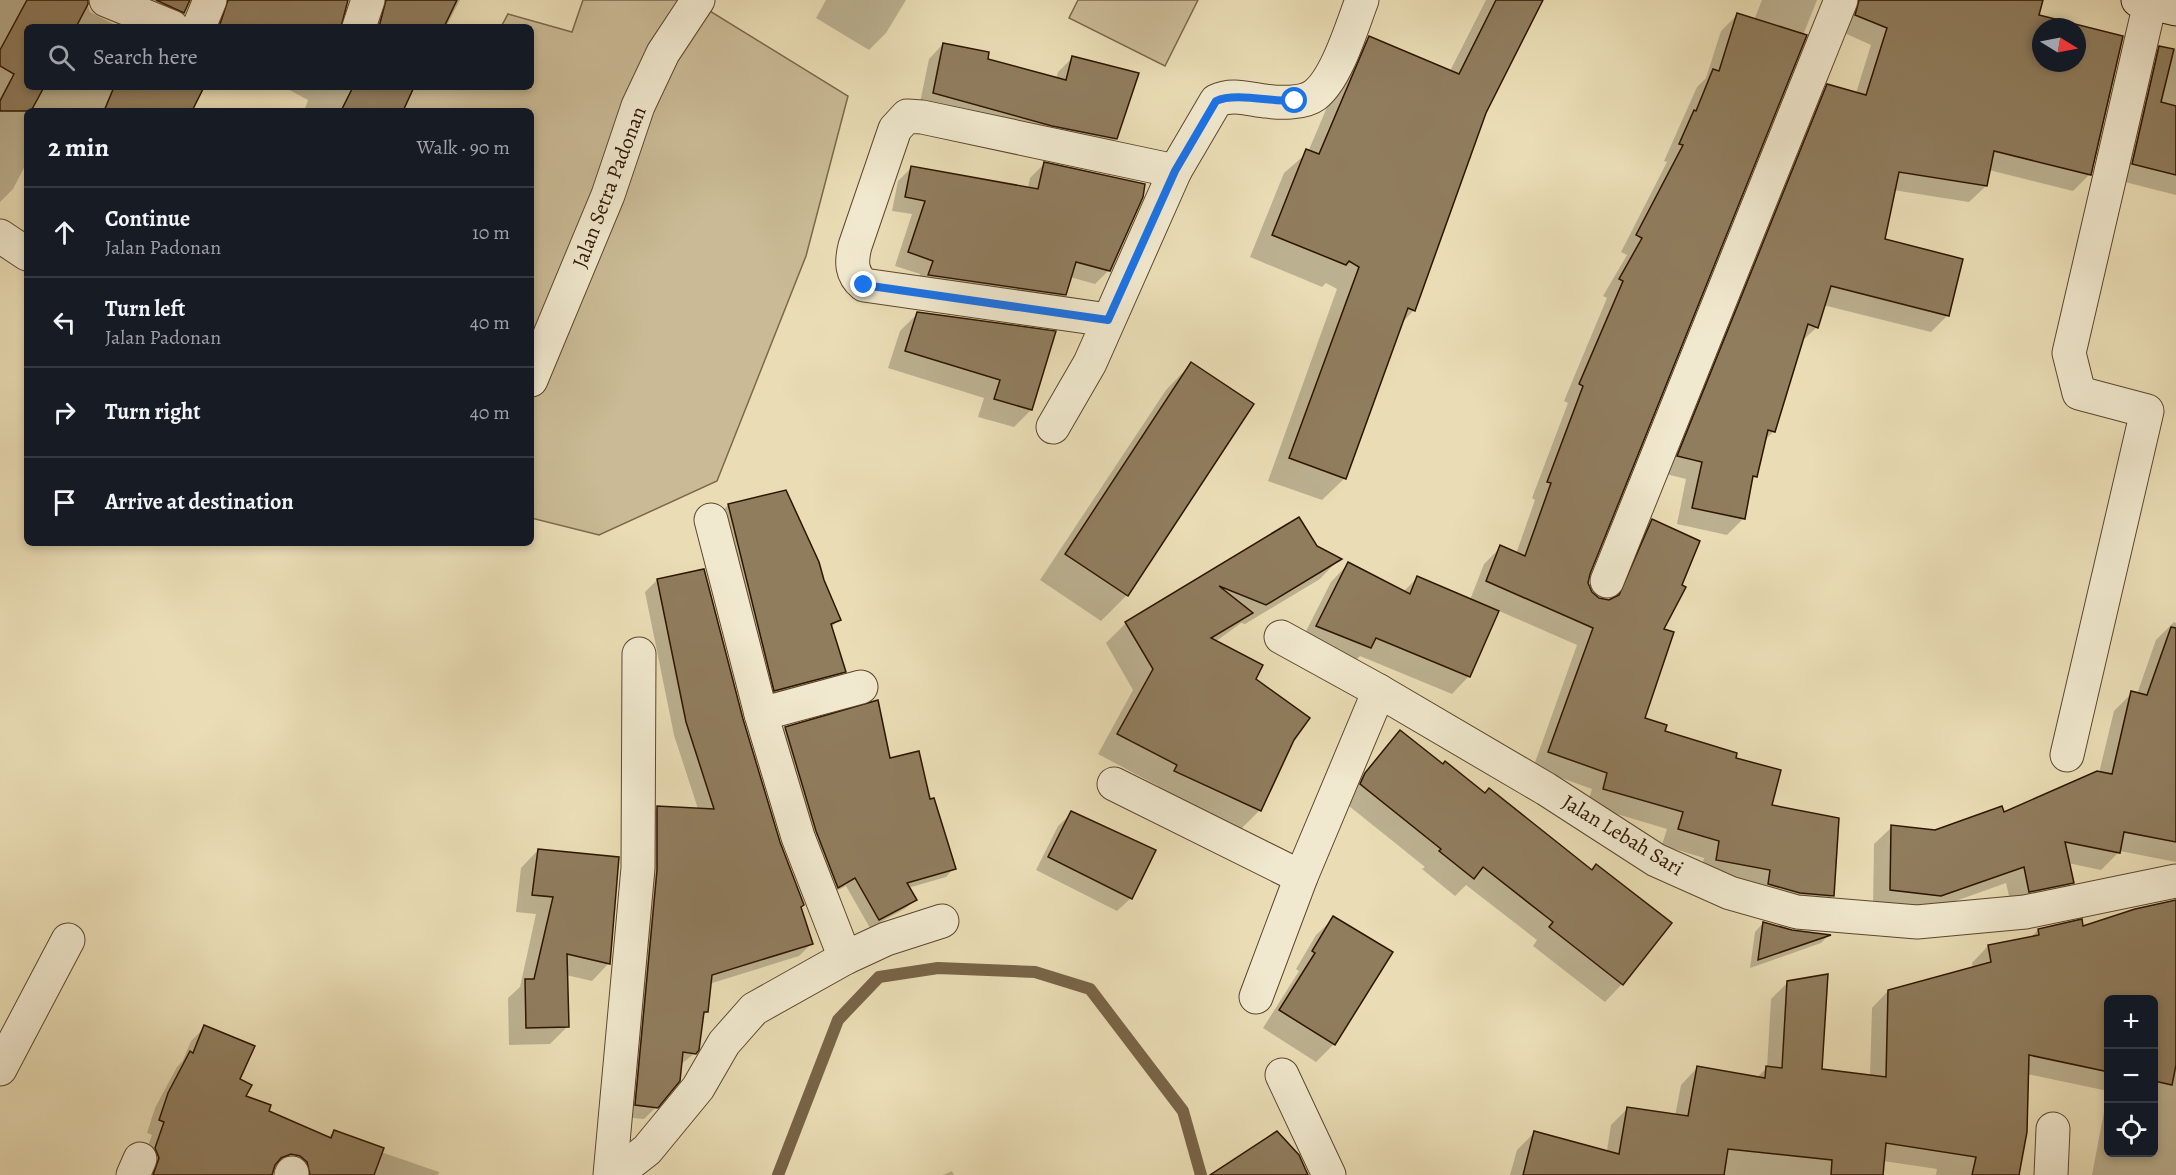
<!DOCTYPE html>
<html lang="en">
<head>
<meta charset="utf-8">
<style>
	body { margin:0; font-family:Alegreya,serif; background:#20242c; color:#f1f3f6 }
	.controls { position:absolute; right:18px; bottom:18px; display:grid; overflow:hidden; border-radius:9px; box-shadow:0 3px 9px #0003 }
	.controls button { width:54px; height:54px; display:grid; place-items:center; padding:0; border:0; border-bottom:2px solid #363941; background:#171b24; color:#f1f3f6; font:30px sans-serif }
	.compass { position:absolute; left:2032px; top:18px; width:54px; height:54px; border-radius:50%; background:#171b24; box-shadow:0 3px 9px #0003; rotate:100deg }
	.stop { position:absolute; width:18px; height:18px; margin:-14px; border:4px solid #1a73e8; border-radius:50%; background:#fff }
	.stop.end { background:#1a73e8; border-color:#fff; box-shadow:0 2px 6px #0008 }
	.list { margin:0; padding:0; list-style:none }
	h2 { display:flex; justify-content:space-between; align-items:center; height:78px; margin:0; padding:0 24px; font-size:26px }
	h2 small { font-size:20px; font-weight:400; color:#9ea1a6 }
	.list li { display:grid; grid-template-columns:39px 1fr auto; gap:18px; align-items:center; box-sizing:border-box; height:90px; padding:0 24px; border-top:2px solid #363941 }
	.list b { display:block; font-size:22px; white-space:nowrap }
	.list p { margin:0; font-size:20px; white-space:nowrap; color:#9ea1a6 }
	.list em { font-size:20px; font-style:normal; color:#9ea1a6 }
	.icon { flex:none; width:33px; height:33px; fill:none; stroke:currentColor; stroke-width:2; stroke-linecap:round; stroke-linejoin:round }
	.map { position:relative; flex:none; width:2176px; height:1175px; overflow:hidden }
	.search { position:absolute; background:#171b24; box-shadow:0 3px 9px #0003; left:24px; top:24px; width:510px; height:66px; display:flex; align-items:center; gap:15px; box-sizing:border-box; padding:0 21px; border-radius:9px; color:#9ea1a6; font-size:22px }
	.panel { position:absolute; background:#171b24; box-shadow:0 3px 9px #0003; left:24px; top:108px; width:510px; height:438px; border-radius:9px }
	.map>svg:first-child { display:block }
	.green { fill:#cabb96; stroke:#7c684b; stroke-width:1.5 }
	.shadow { fill:#0003; fill-rule:evenodd }
	.lines { fill:none; stroke-linecap:round; stroke-linejoin:round }
	.stream { stroke:#786447; stroke-width:12 }
	.building { fill:#907d5e; stroke:#2e1500; stroke-width:1.5; fill-rule:evenodd }
	.street-casing { stroke:#5d472d; stroke-width:35 }
	.secondary-casing { stroke:#2e1500; stroke-width:35 }
	.street { stroke:#f1e9cf; stroke-width:33 }
	.secondary { stroke:#f1e9cf; stroke-width:33 }
	.route { stroke:#1a73e8; stroke-width:8 }
	.labels { text-anchor:middle; stroke-width:4.5; stroke-linejoin:round; paint-order:stroke }
	.street-label { font-size:21px; fill:#2e1500; stroke:#f1e9cf }
</style>
</head>
<body>
<div class="map">
<svg width="2176" height="1175" viewBox="0 0 2176 1175">
	<rect width="100%" height="100%" fill="#eaddb5"/>
	<filter id="stains"><feTurbulence type="fractalNoise" baseFrequency=".00333" numOctaves="4"/><feColorMatrix values="0 0 0 0 .2 0 0 0 0 .09 0 0 0 0 .02 0 0 0 .5 -.17"/></filter>
	<radialGradient id="worn" r=".72"><stop offset=".6" stop-color="#630" stop-opacity="0"/><stop offset="1" stop-color="#630" stop-opacity=".3"/></radialGradient>
	<g class="green">
		<path d="M 583,0 L 692,0 L 848,96 L 806,256 L 717,481 L 599,535 L 531,518 L 531,111 L 393,111 L 408,87 L 531,87 L 531,27 L 501,27 L 508,14 L 572,32 Z"/>
		<path d="M 1078,0 L 1198,0 L 1165,66 L 1069,18 Z"/>
	</g>
	<g class="shadow">
		<path d="M 0,0 L 86,0 L 90,12 L 119,27 L 27,27 L 27,87 L 202,87 L 191,109 L 195,111 L 27,111 L 27,162 L 13,189 L 0,202 Z"/>
		<path d="M 100,0 L 190,0 L 183,13 L 169,27 Z"/>
		<path d="M 203,0 L 347,0 L 339,27 L 211,27 Z"/>
		<path d="M 360,0 L 460,0 L 446,27 L 369,27 Z"/>
		<path d="M 826,0 L 906,0 L 886,33 L 869,50 L 816,18 Z"/>
		<path d="M 1486,0 L 1541,0 L 1484,112 L 1414,310 L 1401,324 L 1345,478 L 1322,500 L 1268,481 L 1337,289 L 1326,283 L 1322,287 L 1250,257 L 1284,173 L 1308,152 L 1347,60 L 1369,38 L 1450,71 Z"/>
		<path d="M 1762,0 L 1817,0 L 1588,574 L 1587,583 L 1591,593 L 1599,600 L 1608,601 L 1636,537 L 1653,520 L 1662,630 L 1643,719 L 1663,732 L 1734,759 L 1770,806 L 1832,896 L 1816,912 L 1700,876 L 1704,858 L 1662,845 L 1667,829 L 1587,805 L 1592,789 L 1533,768 L 1577,645 L 1497,610 L 1469,676 L 1452,694 L 1360,656 L 1352,664 L 1300,643 L 1331,582 L 1348,564 L 1403,592 L 1417,578 L 1470,600 L 1484,564 L 1501,547 L 1516,554 L 1535,500 L 1532,498 L 1568,403 L 1564,401 L 1607,298 L 1603,296 L 1627,255 L 1621,252 L 1667,162 L 1664,161 L 1697,87 L 1706,78 L 1721,31 L 1737,15 L 1754,20 Z"/>
		<path d="M 1833,0 L 1997,0 L 2037,16 L 2121,37 L 2090,174 L 2073,191 L 1989,170 L 1986,186 L 1969,202 L 1893,190 L 1883,240 L 1948,315 L 1931,332 L 1823,305 L 1817,327 L 1800,343 L 1774,431 L 1764,441 L 1755,476 L 1751,480 L 1743,519 L 1727,535 L 1677,524 L 1686,479 L 1662,473 L 1811,102 L 1828,86 L 1856,93 L 1871,45 L 1840,31 ZM 2041,27 L 2077,27 L 2077,63 L 2041,63 Z"/>
		<path d="M 943,44 L 986,60 L 1056,79 L 1058,72 L 1072,58 L 1116,139 L 1101,153 L 919,107 L 929,59 Z"/>
		<path d="M 2160,46 L 2176,50 L 2176,195 L 2117,180 L 2145,62 Z"/>
		<path d="M 284,87 L 413,87 L 401,111 L 304,111 L 308,100 Z"/>
		<path d="M 1044,164 L 1109,270 L 1095,284 L 1070,277 L 1065,294 L 1051,308 L 916,289 L 920,274 L 895,266 L 912,214 L 892,211 L 898,181 L 912,167 L 1028,188 L 1030,178 Z"/>
		<path d="M 918,313 L 1054,333 L 1031,410 L 1014,427 L 978,417 L 984,398 L 888,368 L 900,331 Z"/>
		<path d="M 1191,364 L 1127,595 L 1101,621 L 1040,580 L 1166,390 Z"/>
		<path d="M 728,505 L 822,581 L 839,619 L 831,628 L 844,671 L 832,683 L 763,702 L 716,517 Z"/>
		<path d="M 1299,519 L 1316,548 L 1339,559 L 1320,579 L 1245,624 L 1241,623 L 1215,642 L 1254,679 L 1293,739 L 1260,810 L 1240,830 L 1155,792 L 1158,786 L 1098,754 L 1133,690 L 1106,643 L 1126,623 Z"/>
		<path d="M 657,580 L 742,720 L 811,944 L 799,956 L 709,984 L 707,1012 L 701,1017 L 695,1053 L 680,1065 L 656,1107 L 644,1119 L 623,1117 L 645,820 L 658,807 L 698,809 L 674,735 L 645,592 Z"/>
		<path d="M 2174,622 L 2176,623 L 2176,862 L 2120,851 L 2101,870 L 2068,863 L 2072,882 L 2055,900 L 2012,909 L 2006,883 L 1922,913 L 1873,907 L 1874,844 L 1892,827 L 1935,832 L 2003,814 L 2099,773 L 2114,711 L 2132,693 L 2137,694 L 2156,640 Z"/>
		<path d="M 876,702 L 889,760 L 954,868 L 946,877 L 908,888 L 915,899 L 906,908 L 870,928 L 846,886 L 829,895 L 777,737 L 785,728 Z"/>
		<path d="M 1400,732 L 1622,984 L 1605,1002 L 1533,946 L 1537,940 L 1466,885 L 1455,896 L 1422,869 L 1425,867 L 1344,802 L 1348,792 Z"/>
		<path d="M 1072,813 L 1131,898 L 1117,911 L 1036,870 L 1058,826 Z"/>
		<path d="M 538,850 L 609,963 L 592,981 L 566,975 L 567,1027 L 550,1044 L 509,1045 L 508,998 L 520,987 L 536,914 L 516,912 L 521,868 Z"/>
		<path d="M 2176,914 L 2176,1175 L 2092,1175 L 2108,1091 L 2027,1074 L 2018,1175 L 1936,1175 L 1937,1169 L 1883,1161 L 1882,1175 L 1603,1175 L 1611,1125 L 1628,1108 L 1675,1116 L 1681,1085 L 1697,1068 L 1756,1078 L 1767,1068 L 1771,999 L 1787,983 L 1820,1070 L 1870,1077 L 1872,1008 L 1888,991 L 1973,968 L 1972,963 L 1988,946 L 2030,938 L 2038,930 L 2082,928 ZM 2108,1000 L 2154,1000 L 2154,1152 L 2108,1152 Z"/>
		<path d="M 1334,918 L 1391,953 L 1334,1044 L 1316,1062 L 1263,1028 L 1299,971 L 1296,969 L 1316,935 Z"/>
		<path d="M 1763,923 L 1795,932 L 1829,935 L 1821,943 L 1750,968 L 1755,932 Z"/>
		<path d="M 205,1027 L 238,1080 L 244,1097 L 267,1112 L 327,1138 L 334,1132 L 381,1152 L 439,1172 L 438,1175 L 293,1175 L 287,1170 L 276,1167 L 271,1175 L 145,1175 L 142,1162 L 152,1135 L 147,1133 L 155,1108 L 177,1067 L 183,1060 L 191,1041 Z"/>
		<path d="M 1534,1133 L 1563,1175 L 1510,1175 L 1517,1150 Z"/>
		<path d="M 952,1171 L 954,1175 L 943,1175 Z"/>
	</g>
	<g class="lines">
		<path class="stream" d="M 778,1175 L 838,1020 L 879,977 L 938,968 L 1035,972 L 1090,989 L 1183,1111 L 1201,1175"/>
	</g>
	<g class="building">
		<path d="M 27,0 L 88,0 L 88,4 L 76,27 L 27,27 L 27,87 L 44,87 L 31,111 L 0,111 L 0,101 L 14,74 L 0,66 L 0,50 Z"/>
		<path d="M 156,0 L 190,0 L 184,13 Z"/>
		<path d="M 228,0 L 348,0 L 341,27 L 219,27 Z"/>
		<path d="M 386,0 L 457,0 L 444,27 L 379,27 Z"/>
		<path d="M 1496,0 L 1543,0 L 1486,113 L 1415,311 L 1408,308 L 1346,479 L 1289,458 L 1359,267 L 1349,261 L 1346,265 L 1272,235 L 1306,149 L 1319,154 L 1369,36 L 1459,74 Z"/>
		<path d="M 1859,0 L 2043,0 L 2039,15 L 2123,36 L 2091,175 L 1994,151 L 1987,186 L 1899,172 L 1885,239 L 1963,259 L 1949,316 L 1831,286 L 1818,328 L 1808,324 L 1775,432 L 1768,430 L 1757,477 L 1753,476 L 1745,519 L 1692,508 L 1702,462 L 1677,456 L 1827,84 L 1866,95 L 1887,28 L 1855,15 ZM 2041,27 L 2077,27 L 2077,63 L 2041,63 Z"/>
		<path d="M 1737,13 L 1807,35 L 1590,574 L 1588,583 L 1592,592 L 1599,598 L 1609,600 L 1619,595 L 1652,519 L 1700,541 L 1682,585 L 1686,587 L 1664,629 L 1674,632 L 1645,718 L 1667,725 L 1665,731 L 1737,753 L 1736,758 L 1781,770 L 1772,805 L 1839,818 L 1834,896 L 1800,893 L 1768,884 L 1770,870 L 1716,860 L 1719,841 L 1678,829 L 1683,812 L 1603,789 L 1607,773 L 1548,752 L 1593,628 L 1486,581 L 1500,545 L 1525,556 L 1551,483 L 1547,482 L 1583,386 L 1579,384 L 1623,281 L 1619,279 L 1642,238 L 1636,235 L 1683,145 L 1679,144 L 1694,110 L 1696,111 L 1713,69 L 1719,71 Z"/>
		<path d="M 943,43 L 989,52 L 988,59 L 1066,80 L 1072,56 L 1139,73 L 1117,139 L 1052,126 L 933,93 Z"/>
		<path d="M 2159,46 L 2174,49 L 2161,102 L 2176,106 L 2176,175 L 2132,164 Z"/>
		<path d="M 114,87 L 204,87 L 192,111 L 104,111 Z"/>
		<path d="M 353,87 L 414,87 L 403,111 L 341,111 Z"/>
		<path d="M 1044,162 L 1145,184 L 1143,197 L 1110,271 L 1076,262 L 1066,295 L 928,275 L 933,261 L 908,252 L 925,201 L 905,197 L 911,166 L 1038,189 Z"/>
		<path d="M 917,312 L 1056,331 L 1032,410 L 994,399 L 1000,380 L 905,351 Z"/>
		<path d="M 1191,362 L 1254,404 L 1128,596 L 1065,554 Z"/>
		<path d="M 786,490 L 819,562 L 824,580 L 841,620 L 831,624 L 846,672 L 774,691 L 728,504 Z"/>
		<path d="M 1299,517 L 1317,546 L 1342,559 L 1266,605 L 1219,586 L 1253,613 L 1211,638 L 1263,665 L 1256,679 L 1310,718 L 1294,740 L 1261,811 L 1174,771 L 1177,765 L 1117,734 L 1153,669 L 1125,622 Z"/>
		<path d="M 1348,562 L 1410,594 L 1417,576 L 1499,611 L 1470,677 L 1376,638 L 1371,648 L 1316,626 Z"/>
		<path d="M 704,569 L 743,719 L 780,842 L 804,905 L 801,907 L 813,944 L 712,975 L 708,1012 L 704,1012 L 699,1050 L 696,1054 L 683,1052 L 680,1081 L 658,1108 L 635,1105 L 657,870 L 657,806 L 714,809 L 686,722 L 657,579 Z"/>
		<path d="M 2171,627 L 2176,628 L 2176,842 L 2124,832 L 2120,853 L 2065,842 L 2074,883 L 2029,892 L 2024,867 L 1941,896 L 1890,890 L 1891,825 L 1935,830 L 2002,806 L 2004,812 L 2097,771 L 2112,774 L 2131,691 L 2147,695 Z"/>
		<path d="M 878,700 L 890,758 L 919,751 L 930,799 L 934,798 L 956,869 L 907,883 L 917,900 L 879,920 L 855,878 L 838,888 L 816,831 L 785,727 Z"/>
		<path d="M 1400,730 L 1443,764 L 1445,761 L 1485,793 L 1489,788 L 1592,870 L 1596,864 L 1672,923 L 1623,985 L 1549,927 L 1553,922 L 1483,867 L 1474,879 L 1439,851 L 1441,849 L 1360,784 L 1365,773 Z"/>
		<path d="M 1071,811 L 1156,850 L 1132,899 L 1048,857 Z"/>
		<path d="M 538,849 L 619,857 L 610,964 L 567,954 L 569,1027 L 526,1028 L 525,979 L 534,979 L 553,897 L 532,895 Z"/>
		<path d="M 2176,900 L 2176,1065 L 2172,1085 L 2154,1081 L 2154,999 L 2109,999 L 2109,1072 L 2029,1055 L 2027,1132 L 2019,1175 L 1972,1175 L 1976,1157 L 1886,1143 L 1883,1175 L 1831,1175 L 1832,1160 L 1728,1149 L 1724,1175 L 1523,1175 L 1534,1131 L 1619,1154 L 1627,1107 L 1688,1116 L 1697,1066 L 1765,1078 L 1766,1066 L 1782,1068 L 1787,981 L 1828,974 L 1822,1069 L 1886,1077 L 1888,990 L 1991,962 L 1988,945 L 2039,935 L 2038,929 L 2082,919 L 2083,926 L 2135,909 Z"/>
		<path d="M 1333,916 L 1393,952 L 1335,1045 L 1279,1010 L 1315,953 L 1312,951 Z"/>
		<path d="M 1763,922 L 1792,930 L 1831,935 L 1758,960 Z"/>
		<path d="M 204,1025 L 255,1046 L 240,1079 L 252,1085 L 246,1096 L 271,1105 L 269,1111 L 331,1138 L 334,1130 L 384,1148 L 374,1175 L 310,1175 L 307,1162 L 300,1156 L 291,1154 L 281,1158 L 275,1165 L 272,1175 L 153,1175 L 159,1158 L 155,1148 L 164,1122 L 159,1120 L 168,1093 L 190,1051 L 193,1053 Z"/>
		<path d="M 1277,1131 L 1299,1155 L 1308,1175 L 1210,1175 Z"/>
	</g>
	<g class="lines">
		<defs>
			<g id="street">
				<path d="M 106,0 L 172,27"/>
				<path d="M 199,27 L 210,0"/>
				<path d="M 359,27 L 368,0"/>
				<path d="M 0,236 L 27,254"/>
				<path d="M 1108,320 L 864,285 C 851,274 851,262 855,246 L 895,129 L 907,116 L 922,117 L 1175,171"/>
				<path d="M 531,380 L 608,195 L 638,106 L 663,53 L 698,0"/>
				<path d="M 1053,427 L 1090,363 L 1175,171 L 1216,101 C 1232,93 1248,99 1265,101 C 1279,103 1303,104 1315,95 C 1337,78 1352,26 1362,0"/>
				<path d="M 711,520 L 761,714 L 798,837 L 845,958"/>
				<path d="M 1607,581 L 1841,0"/>
				<path d="M 1281,637 L 1379,691 L 1546,789 L 1656,860 L 1730,893 L 1797,912 L 1917,922 L 2025,912 L 2176,881"/>
				<path d="M 761,714 L 861,687"/>
				<path d="M 2067,755 L 2147,411 L 2079,393 L 2069,353 L 2150,3"/>
				<path d="M 1114,784 L 1301,877"/>
				<path d="M 1256,997 L 1301,877 L 1379,691"/>
				<path d="M 0,1069 L 68,940"/>
				<path d="M 1282,1075 L 1329,1175"/>
				<path d="M 133,1175 L 140,1159"/>
				<path d="M 291,1175 L 292,1173"/>
				<path d="M 610,1175 L 638,868 L 639,654"/>
				<path d="M 615,1175 L 647,1150 L 698,1088 L 724,1043 L 754,1009 L 845,958 L 886,939 L 942,921"/>
				<path d="M 2051,1175 L 2053,1129"/>
			</g>
			<path id="secondary" d="M 2138,0 L 2176,9"/>
		</defs>
		<use href="#street" class="street-casing"/>
		<use href="#secondary" class="secondary-casing"/>
		<use href="#street" class="street"/>
		<use href="#secondary" class="secondary"/>
	</g>
	<g class="lines">
		<path class="route" d="M 864,285 L 1108,320 L 1175,171 L 1216,101 C 1235,92 1272,102 1295,101"/>
	</g>
	<g class="labels">
		<g class="street-label">
			<text transform="translate(609 187) rotate(-69)" y="7">Jalan Setra Padonan</text>
			<text transform="translate(1623 835) rotate(31)" y="7">Jalan Lebah Sari</text>
		</g>
	</g>
	<rect width="100%" height="100%" filter="url(#stains)"/>
	<rect width="100%" height="100%" fill="url(#worn)"/>
</svg>
<div class="controls">
<button>+</button>
<button>−</button>
<button><svg class="icon" aria-label="locate" viewBox="0 0 24 24"><circle cx="12" cy="12" r="6"/><path d="M12 2v4M12 18v4M2 12h4M18 12h4"/></svg></button>
</div>
<svg class="compass" viewBox="-18 -18 36 36"><path d="M0-13l5 13h-10z" fill="#e53935"/><path d="M0 13l5-13h-10z" fill="#9ea1a6"/></svg>
<div class="stop" style="left:1295px;top:101px"></div>
<div class="stop end" style="left:864px;top:285px"></div>
<div class="search"><svg class="icon" aria-label="search" viewBox="0 0 24 24"><circle cx="10" cy="10" r="6"/><path d="M15 15l6 6"/></svg>Search here</div>
<section class="panel">
<h2>2 min<small>Walk · 90 m</small></h2>
<ul class="list">
<li><svg class="icon" aria-label="ahead" viewBox="0 0 24 24"><path d="M12 20V5M6 11l6-6 6 6"/></svg><div><b>Continue</b><p>Jalan Padonan</p></div><em>10 m</em></li>
<li><svg class="icon" aria-label="left" viewBox="0 0 24 24"><path d="M17 20v-9H6M10 6l-5 5 5 5"/></svg><div><b>Turn left</b><p>Jalan Padonan</p></div><em>40 m</em></li>
<li><svg class="icon" aria-label="right" viewBox="0 0 24 24"><path d="M7 20v-9h11M14 6l5 5-5 5"/></svg><div><b>Turn right</b></div><em>40 m</em></li>
<li><svg class="icon" aria-label="arrive" viewBox="0 0 24 24"><path d="M6 21V4h12l-3 4 3 4H6"/></svg><div><b>Arrive at destination</b></div></li>
</ul>
</section>
</div>
</body>
</html>
